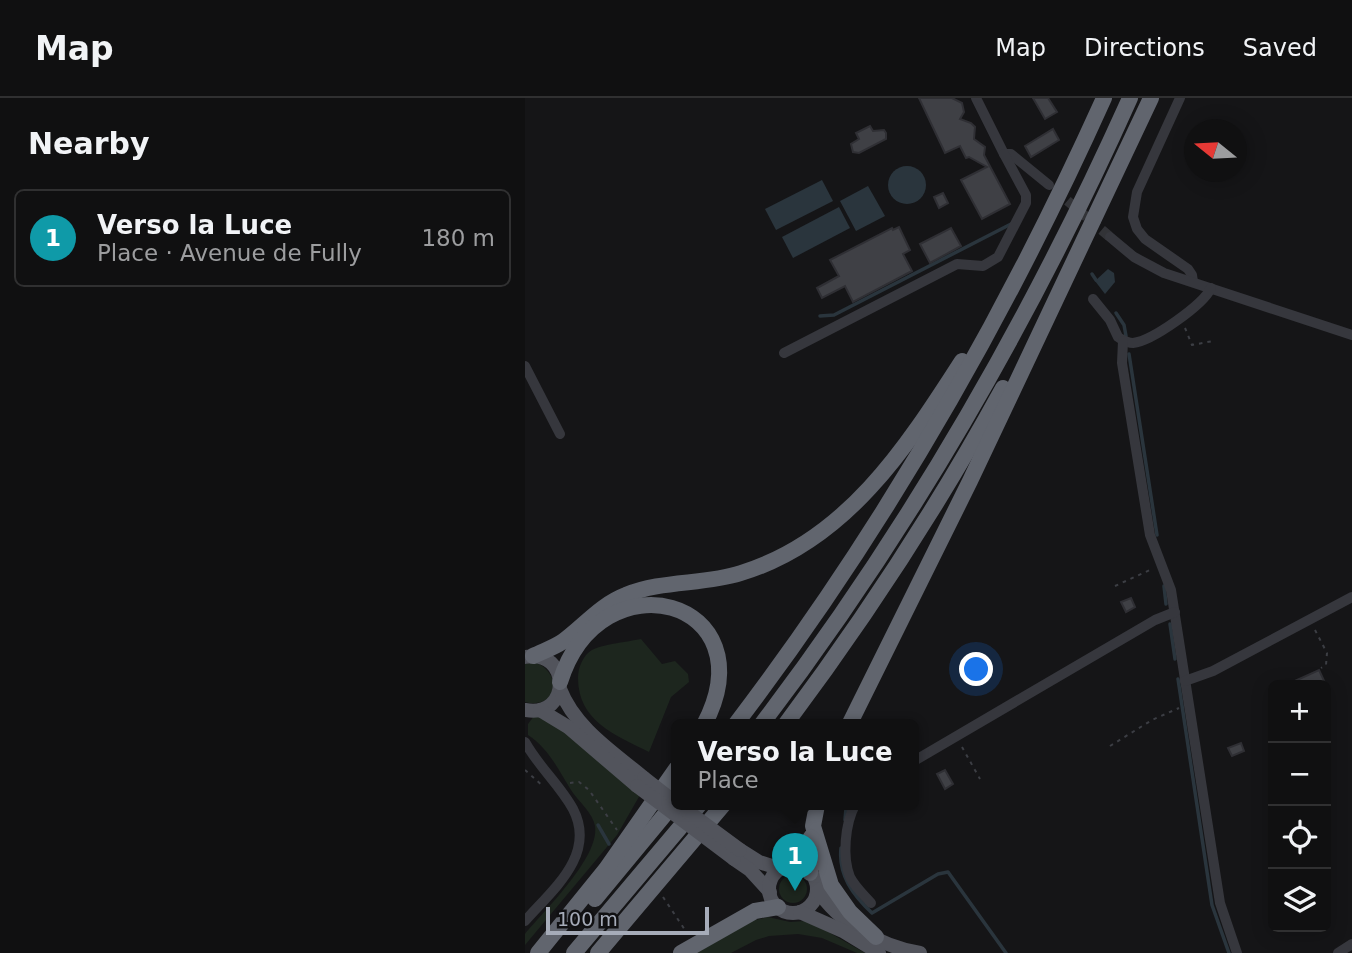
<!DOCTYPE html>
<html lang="en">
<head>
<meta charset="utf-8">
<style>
	body { margin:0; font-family:"DejaVu Sans",sans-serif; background:#19191a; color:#f1f3f6 }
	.controls { position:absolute; right:21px; bottom:21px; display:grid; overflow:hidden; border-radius:10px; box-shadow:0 4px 18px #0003 }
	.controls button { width:63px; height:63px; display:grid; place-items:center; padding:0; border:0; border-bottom:2px solid #303031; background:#101011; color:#f1f3f6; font:35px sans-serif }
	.compass { position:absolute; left:659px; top:21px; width:63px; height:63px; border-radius:50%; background:#101011; box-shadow:0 4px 18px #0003; rotate:288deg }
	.scale { position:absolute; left:21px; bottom:18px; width:163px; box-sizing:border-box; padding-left:7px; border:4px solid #a6acb9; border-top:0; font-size:19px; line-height:24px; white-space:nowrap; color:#a6acb9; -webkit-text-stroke:5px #101012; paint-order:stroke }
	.you { position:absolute; left:452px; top:572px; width:24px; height:24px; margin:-18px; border:5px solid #fff; border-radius:50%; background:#1a73e8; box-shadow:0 0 0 10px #1a73e833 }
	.badge { display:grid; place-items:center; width:46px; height:46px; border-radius:50%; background:#0f766e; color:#fff; font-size:23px; font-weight:700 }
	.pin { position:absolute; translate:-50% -58px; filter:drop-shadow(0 2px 4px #0008) }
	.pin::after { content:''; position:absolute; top:37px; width:24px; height:21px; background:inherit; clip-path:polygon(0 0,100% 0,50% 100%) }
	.popup { position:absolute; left:146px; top:621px; width:248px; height:91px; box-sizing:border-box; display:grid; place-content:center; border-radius:10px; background:#101011; filter:drop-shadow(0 2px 5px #0005); font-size:23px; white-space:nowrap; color:#9c9d9f }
	.popup b { font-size:26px; color:#f1f3f6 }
	.popup::after { content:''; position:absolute; left:50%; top:100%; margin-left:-14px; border:14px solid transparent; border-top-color:#101011 }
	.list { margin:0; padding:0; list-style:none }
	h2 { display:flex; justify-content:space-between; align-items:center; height:91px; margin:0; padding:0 28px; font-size:30px }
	h2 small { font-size:23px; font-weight:400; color:#9c9d9f }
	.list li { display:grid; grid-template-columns:46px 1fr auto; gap:21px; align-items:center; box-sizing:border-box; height:98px; margin:0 14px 14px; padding:0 14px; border:2px solid #303031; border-radius:10px }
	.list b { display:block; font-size:26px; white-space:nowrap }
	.list p { margin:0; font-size:23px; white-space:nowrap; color:#9c9d9f }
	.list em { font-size:23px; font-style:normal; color:#9c9d9f }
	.icon { flex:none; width:38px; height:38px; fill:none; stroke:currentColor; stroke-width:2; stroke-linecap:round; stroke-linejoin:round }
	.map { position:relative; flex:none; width:827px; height:855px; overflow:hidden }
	header { display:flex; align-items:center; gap:42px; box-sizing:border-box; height:98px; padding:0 35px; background:#101011; border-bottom:2px solid #303031 }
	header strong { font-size:33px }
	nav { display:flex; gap:38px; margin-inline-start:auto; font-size:24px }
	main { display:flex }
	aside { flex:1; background:#101011 }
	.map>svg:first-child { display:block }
	.green { fill:#1d261e }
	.water { fill:#2a353d }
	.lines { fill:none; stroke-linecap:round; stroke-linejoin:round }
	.stream { stroke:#2a353d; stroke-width:3.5 }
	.building { fill:#3f4045; stroke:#2f2f34; stroke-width:2 }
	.minor-tunnel { stroke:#323337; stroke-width:10; stroke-dasharray:10 5; stroke-linecap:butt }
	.path { stroke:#3c3e44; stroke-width:2; stroke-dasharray:3.5 5; stroke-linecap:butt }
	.minor { stroke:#36373d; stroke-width:10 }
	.major { stroke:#52545c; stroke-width:14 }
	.highway { stroke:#61656e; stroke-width:16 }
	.major-bridge { stroke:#52545c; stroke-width:14 }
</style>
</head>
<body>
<header>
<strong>Map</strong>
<nav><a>Map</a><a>Directions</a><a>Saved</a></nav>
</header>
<main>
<aside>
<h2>Nearby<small></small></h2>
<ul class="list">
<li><span class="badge" style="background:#0f9aa8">1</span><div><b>Verso la Luce</b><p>Place · Avenue de Fully</p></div><em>180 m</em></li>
</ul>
</aside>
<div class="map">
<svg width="827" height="855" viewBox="0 0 827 855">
	<rect width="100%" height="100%" fill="#151517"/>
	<g class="green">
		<path d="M 116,541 L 137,566 L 150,563 L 163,576 L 164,584 L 146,599 L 124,654 C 90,637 53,623 53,580 C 53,570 58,557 67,552 C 78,546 102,544 116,541 Z"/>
		<path d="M 10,564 C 41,578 29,612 0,604 L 0,566 Z"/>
		<path d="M 9,618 L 23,620 L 115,697 L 92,737 L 0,847 L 0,836 C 19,813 75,759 70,728 C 68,715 53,703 46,692 C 33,671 24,651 3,637 L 3,626 Z"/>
		<circle cx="268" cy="791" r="14"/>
		<path d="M 243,819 L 265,824 L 280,823 L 298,831 L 340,855 L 332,855 L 297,840 L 273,836 L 244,838 L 231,842 L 206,855 L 172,855 L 226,823 Z"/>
	</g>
	<g class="water">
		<circle cx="382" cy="87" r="19"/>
		<path d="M 297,82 L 308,103 L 251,132 L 240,111 Z"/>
		<path d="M 343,88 L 360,118 L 331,133 L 315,103 Z"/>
		<path d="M 314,109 L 325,130 L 268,160 L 257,139 Z"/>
		<path d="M 583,171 L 589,175 L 590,184 L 580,196 L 570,183 Z"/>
	</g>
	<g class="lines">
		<g class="stream">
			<path d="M 567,176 L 571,182"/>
			<path d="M 591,215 L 599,227 L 601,238"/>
			<path d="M 295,218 L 309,217 L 486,126"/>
			<path d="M 604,256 L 632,437"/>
			<path d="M 639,488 L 641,506"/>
			<path d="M 645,526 L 650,561"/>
			<path d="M 653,581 L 687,807 L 704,855"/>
			<path d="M 319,707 L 321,710 L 320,722"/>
			<path d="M 73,727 L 84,746"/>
			<path d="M 316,750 C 313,777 328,797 347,815 L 413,776 L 423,774 L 481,855"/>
		</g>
	</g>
	<g class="building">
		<path d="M 394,0 L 427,0 L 437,5 L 439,14 L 435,21 L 446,25 L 450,29 L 449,41 L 460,49 L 459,57 L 485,106 L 457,121 L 436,82 L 462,69 L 444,59 L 441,60 L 435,48 L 420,55 Z"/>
		<path d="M 508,0 L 523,0 L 532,14 L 520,21 Z"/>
		<path d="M 345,28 L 348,33 L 359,32 L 361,35 L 361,41 L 334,55 L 328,54 L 326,46 L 334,41 L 331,35 Z"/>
		<path d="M 528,31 L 534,42 L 506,59 L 500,48 Z"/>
		<path d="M 418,95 L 423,105 L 414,110 L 409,99 Z"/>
		<path d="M 374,129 L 385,152 L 378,156 L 387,173 L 328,204 L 320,188 L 297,200 L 292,190 L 314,178 L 305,162 L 367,130 L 368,132 Z"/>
		<path d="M 426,130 L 436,148 L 405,165 L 395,146 Z"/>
		<path d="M 606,500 L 610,509 L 601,514 L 596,504 Z"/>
		<path d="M 794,572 L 801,587 L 761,587 Z"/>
		<path d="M 716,645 L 719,653 L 707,658 L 703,650 Z"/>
		<path d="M 420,672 L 428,686 L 420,691 L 412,676 Z"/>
	</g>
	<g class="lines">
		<path class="minor-tunnel" d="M 531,93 L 585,139"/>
		<g class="path">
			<path d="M 660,230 L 667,247 L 688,243"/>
			<path d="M 590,488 L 627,471"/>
			<path d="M 790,532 L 802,555 L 801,567 L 796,570"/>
			<path d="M 585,648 L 627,622 L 654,610"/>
			<path d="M 437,649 L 455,681"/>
			<path d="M 0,672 L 19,689"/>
			<path d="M 45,685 L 54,684 L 64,692 L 92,732"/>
			<path d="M 138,799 L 162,835"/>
		</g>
		<g class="minor">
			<path d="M 451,0 L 479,56 L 486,56 L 524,87"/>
			<path d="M 655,0 L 612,94 L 608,119 L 612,131 L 620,141 L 663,171 L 667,177 L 668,184"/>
			<path d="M 585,139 L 609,159 L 639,175 L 827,237"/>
			<path d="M 568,201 L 585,222 L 593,239 C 598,242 602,245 608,245 C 627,243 678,207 686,190"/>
			<path d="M 598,243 L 597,265 L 625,437 L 646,492 L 695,805 L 712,855"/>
			<path d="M 259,255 L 432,166 L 458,168 L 473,159 L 501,105 L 501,97 L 479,56"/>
			<path d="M 0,268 L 35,336"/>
			<path d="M 660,583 L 688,573 L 827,499"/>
			<path d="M 0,644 C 13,668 35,687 48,711 C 72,757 27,792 0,823"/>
			<path d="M 389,663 L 630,522 L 650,514"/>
			<path d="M 330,707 C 320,726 317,759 325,779 C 330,789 339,797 346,805"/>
			<path d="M 813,855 L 827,846"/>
		</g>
		<g class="major">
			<path d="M 0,559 C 46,550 47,621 0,612"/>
			<path d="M 35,591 C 50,630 88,654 119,680"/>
			<path d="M 15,612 L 43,629 L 112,688"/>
			<path d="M 215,752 L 234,764 L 256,771"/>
			<path d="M 209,761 L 225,772 L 245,794"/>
			<circle cx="268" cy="791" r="24"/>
			<path d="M 292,791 C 314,825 355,848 395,855"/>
			<path d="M 275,814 L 318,833 L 354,855"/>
		</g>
		<g class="highway">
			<path d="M 8,558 C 18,553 28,550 37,544 C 59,528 75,507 101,497 C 137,482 179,487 216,475 C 321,443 381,350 437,263"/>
			<path d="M 35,584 C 75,455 245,501 179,627"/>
			<path d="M 210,627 C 358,433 479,222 579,0"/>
			<path d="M 236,627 C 383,434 506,221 605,0"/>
			<path d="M 260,627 C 340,520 414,407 478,290"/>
			<path d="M 324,627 L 445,383 L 626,0"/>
			<path d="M 292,707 L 288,728 L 306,787 L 325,814 L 351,839"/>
			<path d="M 285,775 L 286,739"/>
			<path d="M 70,801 L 151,703"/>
			<path d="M 13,855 L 81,771 L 151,671"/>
			<path d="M 49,855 L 174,707"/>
			<path d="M 73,855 L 198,707"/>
			<path d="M 156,855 L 230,813 L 253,809"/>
		</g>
		<g class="major-bridge">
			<path d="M 119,680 L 151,705"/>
			<path d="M 112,688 L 209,761"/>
			<path d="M 154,707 L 215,752"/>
		</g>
	</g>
</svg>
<div class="controls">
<button>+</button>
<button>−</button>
<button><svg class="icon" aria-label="locate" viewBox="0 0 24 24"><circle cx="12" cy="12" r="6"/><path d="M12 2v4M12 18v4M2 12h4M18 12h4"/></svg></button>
<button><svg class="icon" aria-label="layers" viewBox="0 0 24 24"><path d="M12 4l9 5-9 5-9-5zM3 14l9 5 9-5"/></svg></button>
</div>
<svg class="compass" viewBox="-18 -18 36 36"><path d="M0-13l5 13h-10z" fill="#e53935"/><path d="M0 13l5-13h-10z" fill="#9c9d9f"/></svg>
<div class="scale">100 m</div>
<div class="you"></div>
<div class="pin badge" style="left:270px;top:793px;background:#0f9aa8">1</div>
<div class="popup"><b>Verso la Luce</b>Place</div>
</div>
</main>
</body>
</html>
